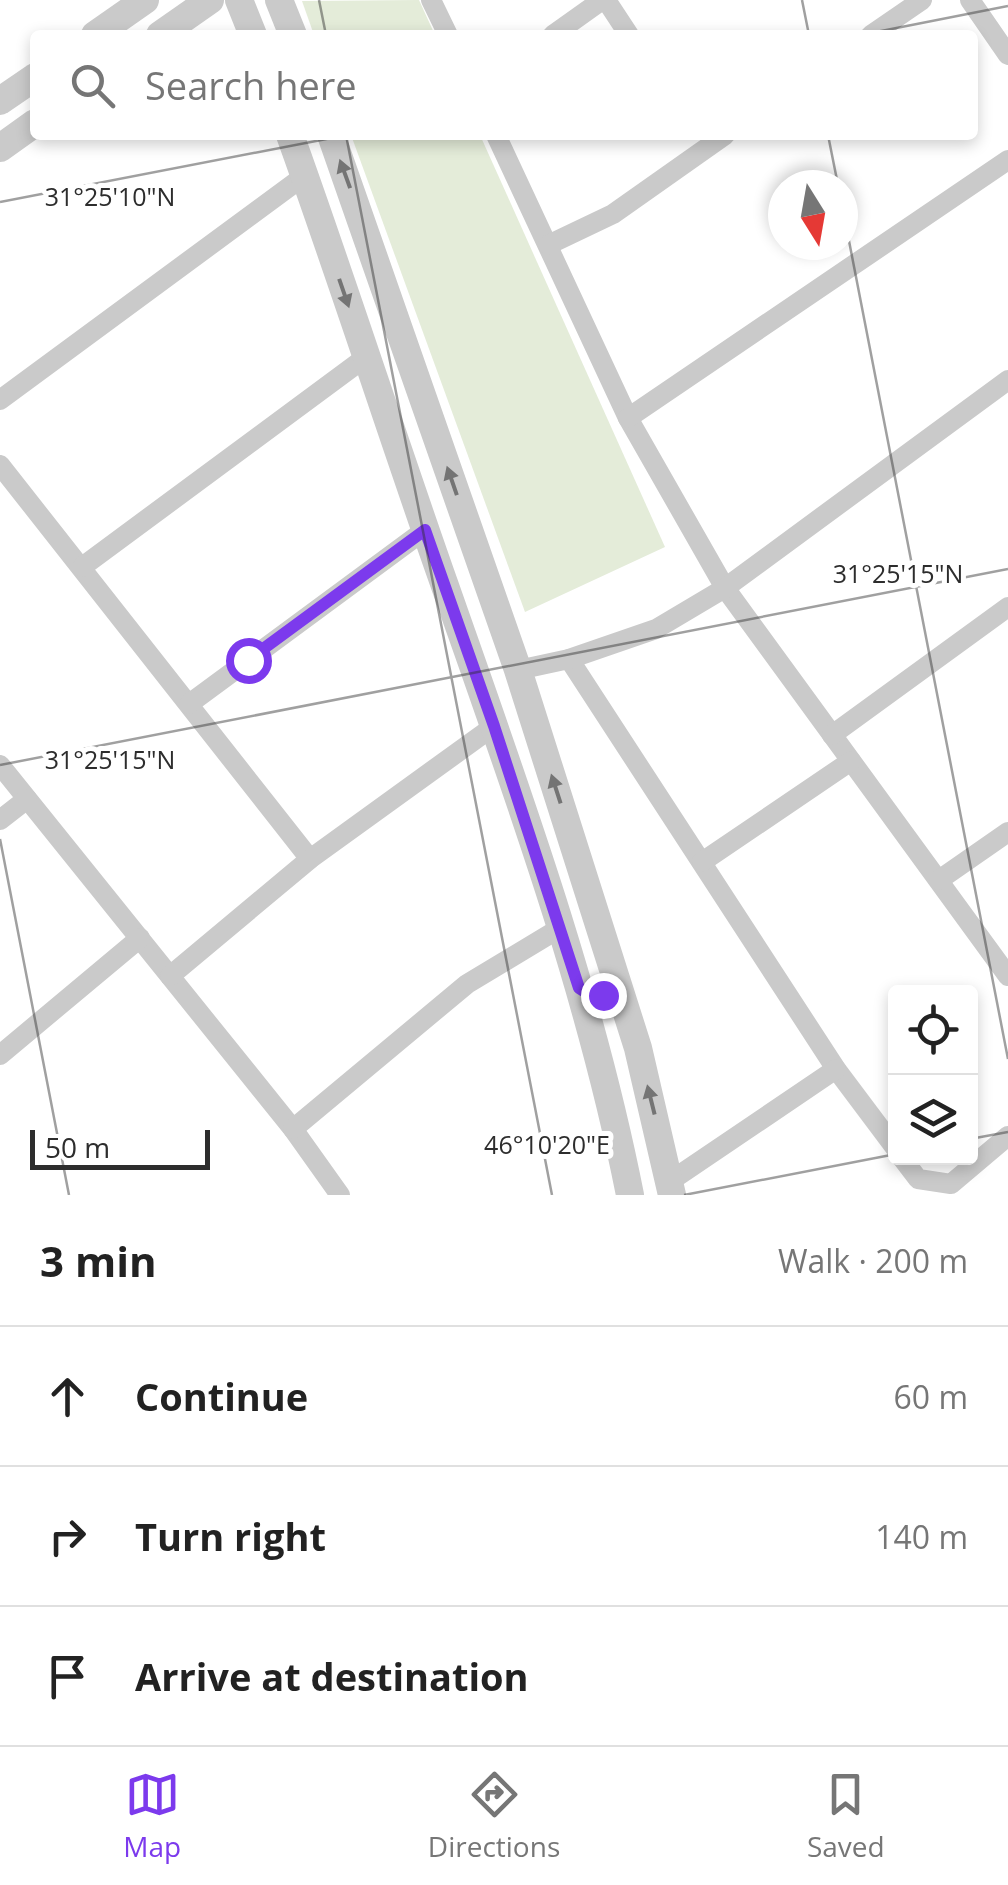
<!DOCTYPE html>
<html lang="en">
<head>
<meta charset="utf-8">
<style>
	body { margin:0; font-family:"Open Sans",sans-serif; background:#f6f6f6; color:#222 }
	.controls { position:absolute; right:30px; bottom:30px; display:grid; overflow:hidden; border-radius:10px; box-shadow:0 5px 15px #0003 }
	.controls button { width:90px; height:90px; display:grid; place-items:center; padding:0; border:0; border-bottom:2px solid #e0e0e0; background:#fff; color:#222; font:50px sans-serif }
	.compass { position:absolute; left:768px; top:170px; width:90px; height:90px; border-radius:50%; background:#fff; box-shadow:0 5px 15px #0003; rotate:169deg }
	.scale { position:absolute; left:30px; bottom:25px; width:180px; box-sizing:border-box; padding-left:10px; border:5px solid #2d2d2d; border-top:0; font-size:28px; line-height:35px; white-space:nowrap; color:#2d2d2d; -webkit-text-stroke:8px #fff; paint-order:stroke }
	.stop { position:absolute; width:30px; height:30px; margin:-22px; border:8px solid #7c3aed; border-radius:50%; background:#fff }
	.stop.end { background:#7c3aed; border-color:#fff; box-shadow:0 2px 10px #0008 }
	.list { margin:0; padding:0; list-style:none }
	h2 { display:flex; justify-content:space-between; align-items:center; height:130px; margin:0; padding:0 40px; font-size:42px }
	h2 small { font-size:32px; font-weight:400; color:#767676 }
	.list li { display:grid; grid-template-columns:65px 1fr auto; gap:30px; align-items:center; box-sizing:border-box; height:140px; padding:0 40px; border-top:2px solid #e0e0e0 }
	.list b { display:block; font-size:38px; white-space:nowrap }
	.list em { font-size:32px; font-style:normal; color:#767676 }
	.icon { flex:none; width:55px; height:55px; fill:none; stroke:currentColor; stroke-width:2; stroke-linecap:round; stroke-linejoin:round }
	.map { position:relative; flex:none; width:1008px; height:1195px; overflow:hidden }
	.search { position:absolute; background:#fff; box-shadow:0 5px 15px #0003; left:30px; right:30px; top:30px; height:110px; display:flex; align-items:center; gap:25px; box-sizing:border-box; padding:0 35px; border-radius:10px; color:#767676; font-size:38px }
	.sheet { height:550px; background:#fff }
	nav { display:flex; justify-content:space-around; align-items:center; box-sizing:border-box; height:140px; border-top:2px solid #e0e0e0; background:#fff; font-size:28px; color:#767676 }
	nav a { display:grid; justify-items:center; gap:5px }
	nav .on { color:#7c3aed }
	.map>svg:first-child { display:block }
	.green { fill:#e4ecd9 }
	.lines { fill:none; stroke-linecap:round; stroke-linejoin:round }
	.minor { stroke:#cacaca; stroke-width:20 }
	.tertiary { stroke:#cacaca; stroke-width:28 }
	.oneway { fill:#747474 }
	.route { stroke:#7c3aed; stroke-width:12 }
	.ticks { fill:none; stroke:#2d2d2d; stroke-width:2.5; stroke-opacity:0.45 }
	.ticks-label { font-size:25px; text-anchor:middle; fill:#2d2d2d; stroke:#fff; stroke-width:10; stroke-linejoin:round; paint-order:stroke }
</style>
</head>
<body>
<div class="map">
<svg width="1008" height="1195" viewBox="0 0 1008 1195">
	<rect width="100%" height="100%" fill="#fff"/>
	<g class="green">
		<path d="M 419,0 L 435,35 L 314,35 L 302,1 Z"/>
		<path d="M 351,135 L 480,135 L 665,547 L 525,612 Z"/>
	</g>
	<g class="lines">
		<g class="minor">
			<path d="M 431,0 L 448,35"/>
			<path d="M 606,0 L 629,35"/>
			<path d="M 970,0 L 1008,55"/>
			<path d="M 553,35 L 602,0"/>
			<path d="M 871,35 L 922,0"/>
			<path d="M 496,135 L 628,418 L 725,588 L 1008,976"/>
			<path d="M 548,245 L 613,214 L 725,135"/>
			<path d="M 0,400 L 304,176"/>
			<path d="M 628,418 L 1008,160"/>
			<path d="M 0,465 L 310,859"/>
			<path d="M 82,567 L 366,357"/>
			<path d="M 569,659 L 836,1069 L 896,1149"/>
			<path d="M 518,670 L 569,659 L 656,629 L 725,588 L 1008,380"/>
			<path d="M 189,704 L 425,530"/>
			<path d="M 832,735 L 1008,607"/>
			<path d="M 0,765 L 293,1129 L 340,1195"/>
			<path d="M 0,820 L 27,799"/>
			<path d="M 702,862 L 851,761"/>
			<path d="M 939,880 L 1008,832"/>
			<path d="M 170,976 L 310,859 L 494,726"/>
			<path d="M 0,1055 L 140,938"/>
			<path d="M 293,1129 L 467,984 L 560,928"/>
			<path d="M 902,1158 L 918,1179 L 951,1184 L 1008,1136"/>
			<path d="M 669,1182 L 836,1069"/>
		</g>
		<g class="tertiary">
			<path d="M 239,0 L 253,35"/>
			<path d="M 279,0 L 293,35"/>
			<path d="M 95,35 L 145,0"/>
			<path d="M 160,35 L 210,0"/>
			<path d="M 0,101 L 35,77"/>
			<path d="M 290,135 C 344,285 392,436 445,586 C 515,786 589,987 630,1195"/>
			<path d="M 331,135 L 518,670 L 638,1048 L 672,1195"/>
			<path d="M 0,148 L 35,123"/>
		</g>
	</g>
	<defs><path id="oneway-solid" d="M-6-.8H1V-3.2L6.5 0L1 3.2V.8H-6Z" transform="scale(2.5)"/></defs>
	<g class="oneway">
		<use href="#oneway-solid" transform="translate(345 174) rotate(-110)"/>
		<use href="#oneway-solid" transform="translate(344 293) rotate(71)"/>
		<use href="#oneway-solid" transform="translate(452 481) rotate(-109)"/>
		<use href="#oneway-solid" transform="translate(556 789) rotate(-108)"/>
		<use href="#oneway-solid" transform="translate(651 1100) rotate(-104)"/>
	</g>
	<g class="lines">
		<path class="route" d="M 248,660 L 425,530 L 494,726 L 579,988 L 590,995 L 603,995"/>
	</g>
	<path class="ticks" d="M 319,0 L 326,35M 802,0 L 809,35M 861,35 L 1008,6M 346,135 L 552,1195M 828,135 L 838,185M 0,202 L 347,135M 843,210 L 1008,1059M 0,765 L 1008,569M 0,839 L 69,1195M 970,1139 L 1008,1132M 684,1195 L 896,1154"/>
	<g class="ticks-label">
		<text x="110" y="206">31°25'10"N</text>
		<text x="898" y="583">31°25'15"N</text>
		<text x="110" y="769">31°25'15"N</text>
		<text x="547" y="1154">46°10'20"E</text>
	</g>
</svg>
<div class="controls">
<button><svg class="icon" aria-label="locate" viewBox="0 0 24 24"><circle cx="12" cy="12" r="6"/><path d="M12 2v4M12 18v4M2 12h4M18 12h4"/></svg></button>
<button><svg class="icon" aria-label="layers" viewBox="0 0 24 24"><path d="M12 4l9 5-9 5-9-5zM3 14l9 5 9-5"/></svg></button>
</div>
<svg class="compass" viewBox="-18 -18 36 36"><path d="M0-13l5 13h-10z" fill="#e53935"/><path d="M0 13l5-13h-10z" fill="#767676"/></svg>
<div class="scale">50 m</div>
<div class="stop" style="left:248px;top:660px"></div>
<div class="stop end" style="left:603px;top:995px"></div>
<div class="search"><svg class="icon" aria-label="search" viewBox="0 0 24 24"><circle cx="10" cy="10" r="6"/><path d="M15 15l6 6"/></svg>Search here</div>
</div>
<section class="sheet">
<h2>3 min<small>Walk · 200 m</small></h2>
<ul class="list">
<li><svg class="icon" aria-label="ahead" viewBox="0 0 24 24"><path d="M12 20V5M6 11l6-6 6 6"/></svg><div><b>Continue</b></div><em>60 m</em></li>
<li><svg class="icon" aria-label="right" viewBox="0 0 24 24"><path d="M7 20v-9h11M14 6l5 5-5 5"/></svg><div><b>Turn right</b></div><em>140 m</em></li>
<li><svg class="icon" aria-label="arrive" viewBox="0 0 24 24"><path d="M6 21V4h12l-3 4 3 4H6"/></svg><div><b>Arrive at destination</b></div></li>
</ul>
</section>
<nav>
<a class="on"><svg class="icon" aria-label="map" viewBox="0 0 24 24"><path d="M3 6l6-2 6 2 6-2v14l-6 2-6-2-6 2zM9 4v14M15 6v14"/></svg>Map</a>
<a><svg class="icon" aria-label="directions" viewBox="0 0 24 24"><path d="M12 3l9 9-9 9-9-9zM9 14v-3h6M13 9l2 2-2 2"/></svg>Directions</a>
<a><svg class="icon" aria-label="saved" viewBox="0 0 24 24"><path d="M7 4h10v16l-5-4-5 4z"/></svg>Saved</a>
</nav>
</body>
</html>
